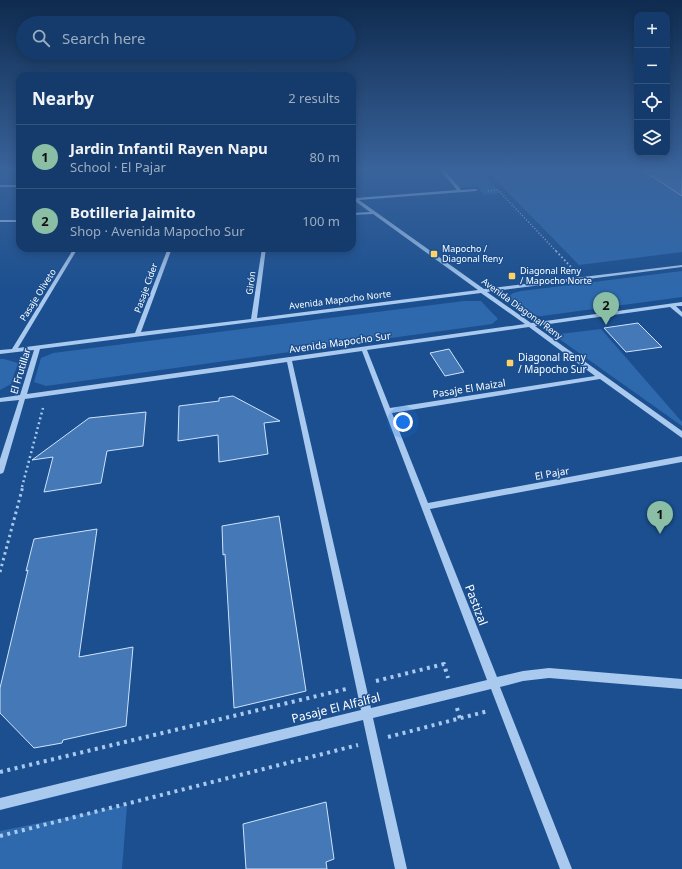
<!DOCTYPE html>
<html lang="en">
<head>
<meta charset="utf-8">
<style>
	body { margin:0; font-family:"Noto Sans",sans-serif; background:#1d4271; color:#f1f3f6 }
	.controls { position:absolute; right:12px; top:12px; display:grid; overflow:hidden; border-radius:8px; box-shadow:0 2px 10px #0003 }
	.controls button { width:36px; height:36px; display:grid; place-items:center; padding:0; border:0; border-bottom:1px solid #33557e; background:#143b6b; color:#f1f3f6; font:20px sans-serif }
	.you { position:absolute; left:403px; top:422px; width:14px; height:14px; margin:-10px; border:3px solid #fff; border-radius:50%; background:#1a73e8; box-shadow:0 0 0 6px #1a73e833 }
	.badge { display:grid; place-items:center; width:26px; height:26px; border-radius:50%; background:#8abfa5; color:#111; font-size:13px; font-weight:700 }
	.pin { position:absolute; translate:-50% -33px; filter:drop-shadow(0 1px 2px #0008) }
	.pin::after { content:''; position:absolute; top:21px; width:14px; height:12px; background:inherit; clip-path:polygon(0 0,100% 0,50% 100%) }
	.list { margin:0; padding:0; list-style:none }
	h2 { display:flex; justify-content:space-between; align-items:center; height:52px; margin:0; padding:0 16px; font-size:17px }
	h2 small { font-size:13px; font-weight:400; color:#9dadc1 }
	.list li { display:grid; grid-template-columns:26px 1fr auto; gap:12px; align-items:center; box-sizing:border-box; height:64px; padding:0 16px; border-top:1px solid #33557e }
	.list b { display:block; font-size:15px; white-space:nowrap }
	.list p { margin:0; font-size:13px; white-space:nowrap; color:#9dadc1 }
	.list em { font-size:13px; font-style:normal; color:#9dadc1 }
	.icon { flex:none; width:22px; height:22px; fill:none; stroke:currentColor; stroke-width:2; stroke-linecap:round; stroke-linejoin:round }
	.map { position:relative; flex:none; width:682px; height:869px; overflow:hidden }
	.search { position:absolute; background:#143b6b; box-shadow:0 2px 10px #0003; left:16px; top:16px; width:340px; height:44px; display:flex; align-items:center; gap:10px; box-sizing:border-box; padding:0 14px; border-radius:22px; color:#9dadc1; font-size:15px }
	.panel { position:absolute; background:#143b6b; box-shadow:0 2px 10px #0003; left:16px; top:72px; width:340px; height:180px; border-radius:12px }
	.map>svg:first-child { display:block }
	.green { fill:#2e69ad }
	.building { fill:#4478b7; stroke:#cfe3fa }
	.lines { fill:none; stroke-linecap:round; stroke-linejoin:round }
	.path-far4 { stroke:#a9c9ee; stroke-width:1.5; stroke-dasharray:1 2; stroke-linecap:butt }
	.path-far3 { stroke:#a9c9ee; stroke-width:2; stroke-dasharray:1.5 2.5; stroke-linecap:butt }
	.path-far2 { stroke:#a9c9ee; stroke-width:2.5; stroke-dasharray:2 3; stroke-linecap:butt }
	.path-far1 { stroke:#a9c9ee; stroke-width:3; stroke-dasharray:2.5 3.5; stroke-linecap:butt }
	.path { stroke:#a9c9ee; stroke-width:4; stroke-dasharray:3 4.5; stroke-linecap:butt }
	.minor { fill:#a9c9ee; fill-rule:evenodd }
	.poi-dot { fill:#ffd166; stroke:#1b4f8f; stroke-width:1.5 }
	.labels { text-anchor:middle; stroke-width:3; stroke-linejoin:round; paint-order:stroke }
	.far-poi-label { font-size:9px; fill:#fff; stroke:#1b4f8f; text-anchor:start }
	.far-street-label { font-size:9px; fill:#fff; stroke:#1b4f8f }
	.street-label { font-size:10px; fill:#fff; stroke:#1b4f8f }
	.poi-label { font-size:10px; fill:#fff; stroke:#1b4f8f; text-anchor:start }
	.near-street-label { font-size:12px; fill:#fff; stroke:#1b4f8f }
</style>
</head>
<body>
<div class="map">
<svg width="682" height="869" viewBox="0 0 682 869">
	<rect width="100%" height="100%" fill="#1b4f8f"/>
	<g class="green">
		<path d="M 446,171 L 481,171 L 501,193 L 484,195 L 477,186 L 459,188 Z"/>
		<path d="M 487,171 L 682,171 L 682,252 L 579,265 Z"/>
		<path d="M 682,271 L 682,297 L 542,316 C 530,316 511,310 508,297 L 513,293 L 521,291 Z"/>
		<path d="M 464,301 L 481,301 L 498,319 L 492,324 L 46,386 L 34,382 L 41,358 L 53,353 Z"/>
		<path d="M 601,329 L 682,422 L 682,426 L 558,338 L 560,334 Z"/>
		<path d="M 0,359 L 4,359 L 18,363 L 11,384 L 0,390 Z"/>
		<path d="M 127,805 L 122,869 L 0,869 L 0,831 Z"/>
	</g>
	<g class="building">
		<path d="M 644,171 L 682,171 L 682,196 Z"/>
		<path d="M 638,323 L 662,347 L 626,352 L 604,328 Z"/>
		<path d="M 449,349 L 464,372 L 445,376 L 430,353 Z"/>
		<path d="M 233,396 L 280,421 L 264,423 L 268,454 L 219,462 L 218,435 L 178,441 L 179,406 L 219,401 L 219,398 Z"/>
		<path d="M 146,412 L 143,446 L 107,451 L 101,483 L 44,492 L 53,457 L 32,460 L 89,418 Z"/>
		<path d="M 279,516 L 306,691 L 234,708 L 225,554 L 223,555 L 222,526 Z"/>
		<path d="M 97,529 L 79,657 L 133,647 L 126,726 L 63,740 L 62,743 L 34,748 L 0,713 L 0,688 L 28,570 L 26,571 L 34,539 Z"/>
		<path d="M 326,802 L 334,859 L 326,862 L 327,869 L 246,869 L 243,824 Z"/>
	</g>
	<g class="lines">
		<path class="path-far4" d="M 488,191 L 498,190 L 557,252"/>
		<path class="path-far3" d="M 556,251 L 572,268"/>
		<path class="path-far2" d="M 22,487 L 43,408"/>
		<path class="path-far1" d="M 0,572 L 23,486"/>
		<g class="path">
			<path d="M 376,681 L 444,664 L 448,678"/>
			<path d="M 457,708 L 460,719"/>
			<path d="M 388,737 L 488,711"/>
			<path d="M 0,772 L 346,689"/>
			<path d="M 0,836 L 358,745"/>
		</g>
		<g class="minor">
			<path d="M 441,171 L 445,171 L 461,190 L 476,189 L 478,190 L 476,191 L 359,200 L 484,289 L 682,265 L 682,267 L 487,292 L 531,323 L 682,302 L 682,306 L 676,306 L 682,312 L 682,317 L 670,307 L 535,326 L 682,431 L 682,438 L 600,379 L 392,413 L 428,503 L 682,456 L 682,462 L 430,509 L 497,677 L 523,671 L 549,668 L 682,679 L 682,689 L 549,678 L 523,681 L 500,687 L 572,869 L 560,869 L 491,689 L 373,718 L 407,869 L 395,869 L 363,720 L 0,810 L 0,798 L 361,710 L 287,362 L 25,399 L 4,471 L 3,473 L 0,474 L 0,459 L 19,400 L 0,402 L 0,398 L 20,395 L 34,350 L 0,354 L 0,350 L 12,349 L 74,248 L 78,248 L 18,348 L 135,333 L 168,248 L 172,248 L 141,332 L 251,319 L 262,248 L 266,248 L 257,318 L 478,290 L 373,214 L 352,215 L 352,213 L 370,212 L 352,199 L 352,196 L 356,198 L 457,190 ZM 481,293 L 525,324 L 27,394 L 40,349 ZM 529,327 L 595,376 L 390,408 L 367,350 ZM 362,351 L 487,680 L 371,708 L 292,361 Z"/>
			<rect x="0" y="185" width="20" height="2"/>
			<rect x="0" y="220" width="20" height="2"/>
		</g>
	</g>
	<linearGradient id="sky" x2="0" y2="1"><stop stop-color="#0f2b4f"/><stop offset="0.58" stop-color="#39639b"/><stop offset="1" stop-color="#39639b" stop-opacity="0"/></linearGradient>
	<rect width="682" height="293" fill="url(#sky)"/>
	<g class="poi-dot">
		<rect x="430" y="250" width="8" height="8" rx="2"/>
		<rect x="508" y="272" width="8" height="8" rx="2"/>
		<rect x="506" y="359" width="8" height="8" rx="2"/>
	</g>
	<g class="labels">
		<g class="far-poi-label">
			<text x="442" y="252">Mapocho /<tspan x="442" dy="10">Diagonal Reny</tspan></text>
			<text x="520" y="274">Diagonal Reny<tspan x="520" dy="10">/ Mapocho Norte</tspan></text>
		</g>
		<g class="far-street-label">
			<text transform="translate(251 283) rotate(-82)" y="3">Girón</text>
			<text transform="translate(146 288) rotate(-70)" y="3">Pasaje Cider</text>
			<text transform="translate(38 295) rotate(-58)" y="3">Pasaje Oliveto</text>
			<text transform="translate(340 300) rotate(-7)" y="3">Avenida Mapocho Norte</text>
			<text transform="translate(522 309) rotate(36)" y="3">Avenida Diagonal Reny</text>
		</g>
		<g class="street-label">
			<text transform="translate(340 342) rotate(-8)" y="4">Avenida Mapocho Sur</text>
			<text transform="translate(20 371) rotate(-73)" y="4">El Frutillar</text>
			<text transform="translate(469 388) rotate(-9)" y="4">Pasaje El Maizal</text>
			<text transform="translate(552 473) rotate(-10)" y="4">El Pajar</text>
		</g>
		<g class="poi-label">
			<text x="518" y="361">Diagonal Reny<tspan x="518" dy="12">/ Mapocho Sur</tspan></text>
		</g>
		<g class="near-street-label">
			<text transform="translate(476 605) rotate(69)" y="4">Pastizal</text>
			<text transform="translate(336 708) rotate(-14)" y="4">Pasaje El Alfalfal</text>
		</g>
	</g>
</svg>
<div class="controls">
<button>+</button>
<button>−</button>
<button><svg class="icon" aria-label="locate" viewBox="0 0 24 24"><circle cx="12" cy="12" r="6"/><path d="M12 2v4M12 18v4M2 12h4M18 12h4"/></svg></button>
<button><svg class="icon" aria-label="layers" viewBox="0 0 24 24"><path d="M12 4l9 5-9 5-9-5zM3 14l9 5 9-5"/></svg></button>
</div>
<div class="you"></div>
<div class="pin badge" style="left:660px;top:534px">1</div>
<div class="pin badge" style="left:606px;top:325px">2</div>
<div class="search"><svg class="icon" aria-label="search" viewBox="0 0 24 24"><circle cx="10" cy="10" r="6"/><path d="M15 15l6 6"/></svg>Search here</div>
<section class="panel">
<h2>Nearby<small>2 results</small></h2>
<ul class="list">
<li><span class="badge">1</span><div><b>Jardin Infantil Rayen Napu</b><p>School · El Pajar</p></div><em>80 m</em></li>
<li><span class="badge">2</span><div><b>Botilleria Jaimito</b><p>Shop · Avenida Mapocho Sur</p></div><em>100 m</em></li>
</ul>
</section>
</div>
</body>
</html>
